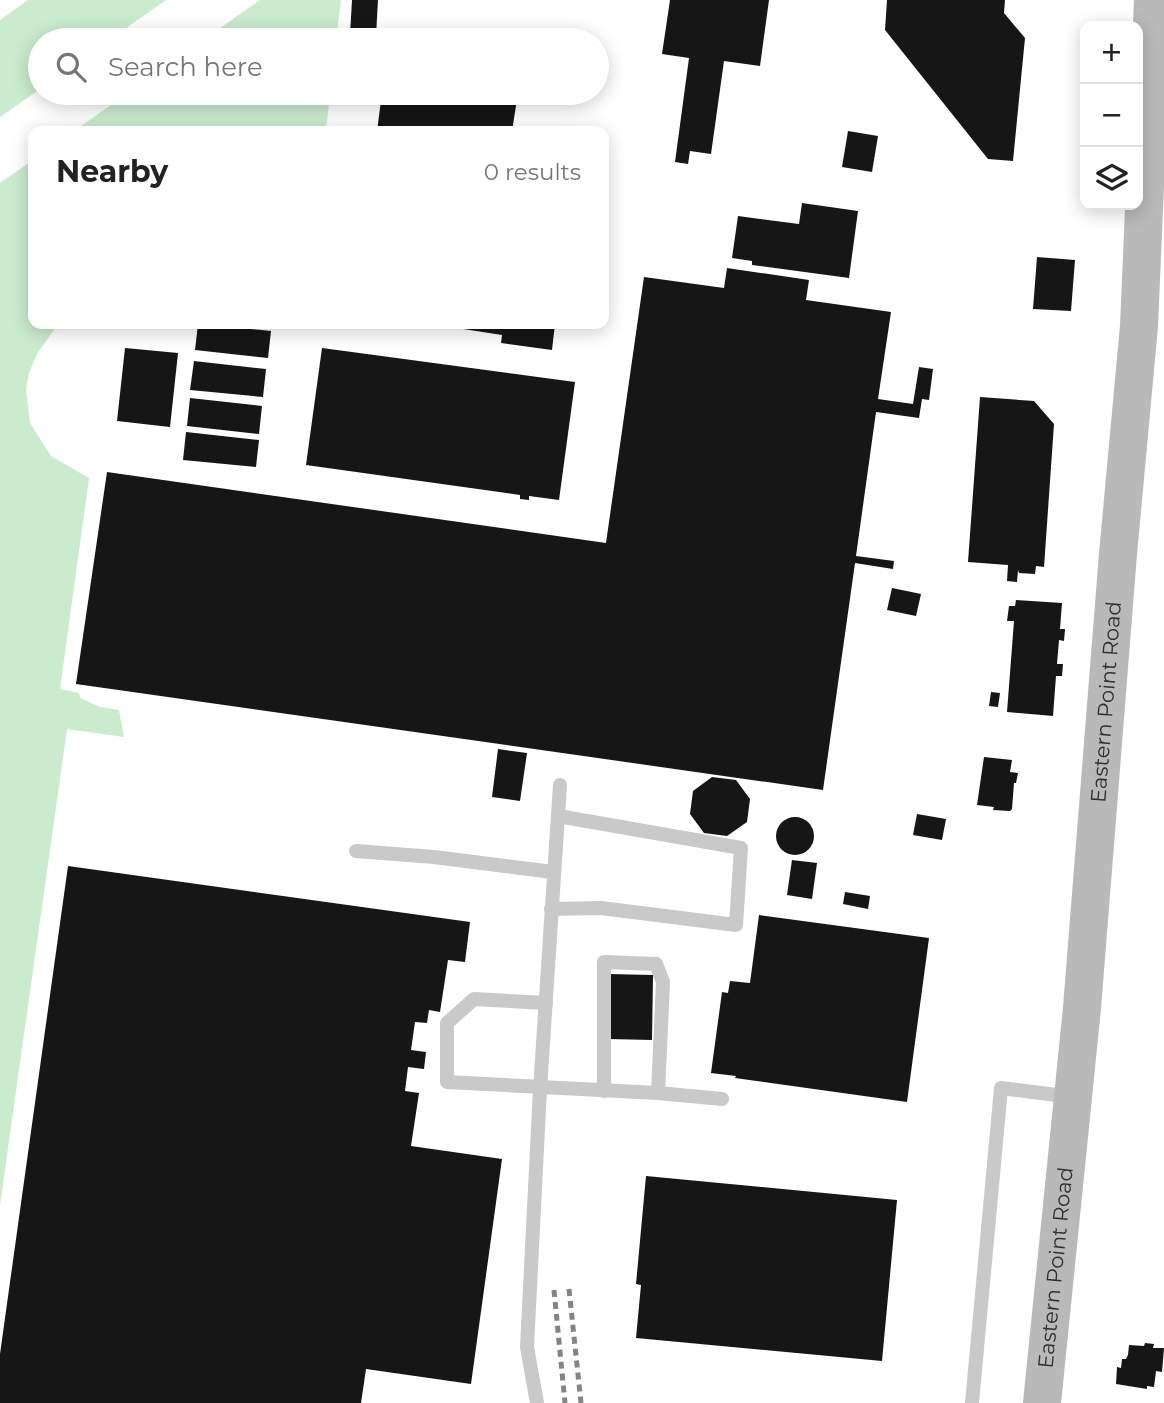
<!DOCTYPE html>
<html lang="en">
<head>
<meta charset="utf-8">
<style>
	body { margin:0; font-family:Montserrat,sans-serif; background:#f2f2f2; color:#222 }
	.controls { position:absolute; right:21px; top:21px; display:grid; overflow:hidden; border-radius:14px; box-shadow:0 4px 18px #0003 }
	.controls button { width:63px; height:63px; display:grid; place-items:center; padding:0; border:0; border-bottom:2px solid #e0e0e0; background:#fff; color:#222; font:35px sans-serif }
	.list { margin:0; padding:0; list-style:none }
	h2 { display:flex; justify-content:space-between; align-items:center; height:91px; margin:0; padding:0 28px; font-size:30px }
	h2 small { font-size:23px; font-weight:400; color:#767676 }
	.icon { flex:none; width:38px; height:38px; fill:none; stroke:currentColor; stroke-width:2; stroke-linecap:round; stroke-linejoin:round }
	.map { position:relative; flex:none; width:1164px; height:1403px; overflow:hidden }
	.search { position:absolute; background:#fff; box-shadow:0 4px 18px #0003; left:28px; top:28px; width:581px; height:77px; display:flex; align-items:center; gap:18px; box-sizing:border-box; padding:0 24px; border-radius:38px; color:#767676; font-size:26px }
	.panel { position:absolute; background:#fff; box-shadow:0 4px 18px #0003; left:28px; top:126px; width:581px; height:203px; border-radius:14px }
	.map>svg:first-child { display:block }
	.water { fill:#cbebce }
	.building { fill:#161616 }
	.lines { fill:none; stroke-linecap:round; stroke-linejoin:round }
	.service { stroke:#c9c9c9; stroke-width:14 }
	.secondary { stroke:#b9b9b9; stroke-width:38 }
	.rail { stroke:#848484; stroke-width:5; stroke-dasharray:7 5; stroke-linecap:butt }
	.labels { text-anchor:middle; stroke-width:7; stroke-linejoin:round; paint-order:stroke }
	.street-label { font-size:21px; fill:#2f2f2f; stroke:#fff }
</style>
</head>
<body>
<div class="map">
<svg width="1164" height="1403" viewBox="0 0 1164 1403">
	<rect width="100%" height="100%" fill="#fff"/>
	<g class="water">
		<path d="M 28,0 L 166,0 L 109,40 L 40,40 L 40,89 L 0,117 L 0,20 Z"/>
		<path d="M 260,0 L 341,0 L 336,40 L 203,40 Z"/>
		<path d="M 128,93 L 330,93 L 326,131 L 74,131 Z"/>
		<path d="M 33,160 L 33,324 L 58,324 L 37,354 L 29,373 L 26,389 L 30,423 L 51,456 L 89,478 L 60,689 L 79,693 L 80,698 L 100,707 L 119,710 L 124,737 L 67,729 L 0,1205 L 0,183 Z"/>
	</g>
	<g class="building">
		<path d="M 352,0 L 378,0 L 376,36 L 350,35 Z"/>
		<path d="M 670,0 L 769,0 L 760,66 L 724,61 L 711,154 L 690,151 L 688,164 L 675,162 L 689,58 L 662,54 Z"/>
		<path d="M 887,0 L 1005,0 L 1004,13 L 1025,38 L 1013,161 L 988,159 L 885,30 Z"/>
		<path d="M 391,29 L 415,32 L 414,40 L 390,40 Z"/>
		<path d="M 382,93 L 518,93 L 512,131 L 377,131 Z"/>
		<path d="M 848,131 L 878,136 L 872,172 L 842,167 Z"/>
		<path d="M 802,203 L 858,211 L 849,278 L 752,265 L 752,261 L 732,258 L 738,216 L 799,224 Z"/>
		<path d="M 1037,257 L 1075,260 L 1071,311 L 1033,309 Z"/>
		<path d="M 727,268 L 809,280 L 806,300 L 891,312 L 878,399 L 913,404 L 919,367 L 933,369 L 929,400 L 922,399 L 919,418 L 876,412 L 856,556 L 894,561 L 893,569 L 855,563 L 823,790 L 76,684 L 107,472 L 606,543 L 644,277 L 724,288 Z"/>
		<path d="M 198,324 L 271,331 L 268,358 L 195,350 Z"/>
		<path d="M 431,324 L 555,324 L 552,350 L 501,343 L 502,335 Z"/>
		<path d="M 125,348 L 178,353 L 170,427 L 117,421 Z"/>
		<path d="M 322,348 L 575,382 L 559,500 L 529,496 L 529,500 L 520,499 L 520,495 L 306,465 Z"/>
		<path d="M 194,361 L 266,369 L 263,397 L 190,390 Z"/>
		<path d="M 980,397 L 1034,401 L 1054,424 L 1044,567 L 1036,566 L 1035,574 L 1019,573 L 1018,570 L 1017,582 L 1007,581 L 1008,565 L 968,562 Z"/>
		<path d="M 190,398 L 262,406 L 259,434 L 187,426 Z"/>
		<path d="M 186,432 L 259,440 L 256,467 L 183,460 Z"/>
		<path d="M 892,588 L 921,594 L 916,616 L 887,610 Z"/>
		<path d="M 1016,600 L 1062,603 L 1060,629 L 1065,629 L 1064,641 L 1059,640 L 1057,664 L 1063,664 L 1062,676 L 1056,676 L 1053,716 L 1007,712 L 1014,621 L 1007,621 L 1009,606 L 1015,606 Z"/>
		<path d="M 991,692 L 1000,693 L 998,707 L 989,706 Z"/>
		<path d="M 498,749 L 527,753 L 520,801 L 492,797 Z"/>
		<path d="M 984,757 L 1012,760 L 1010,772 L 1018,773 L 1016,783 L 1014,783 L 1012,809 L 1010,811 L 993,810 L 994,807 L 977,805 Z"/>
		<path d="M 712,777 L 736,780 L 750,799 L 747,822 L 727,836 L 704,833 L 690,814 L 693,791 Z"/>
		<path d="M 917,814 L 946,819 L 942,840 L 913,835 Z"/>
		<circle cx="795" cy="836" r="19"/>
		<path d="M 792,860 L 817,863 L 812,899 L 787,895 Z"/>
		<path d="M 68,866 L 470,922 L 465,962 L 448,960 L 440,1012 L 429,1010 L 427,1023 L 415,1022 L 411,1050 L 426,1052 L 424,1069 L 408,1067 L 405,1091 L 419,1093 L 411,1146 L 502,1159 L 471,1384 L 366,1369 L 361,1403 L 0,1403 L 0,1354 Z"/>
		<path d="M 845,892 L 870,896 L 868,909 L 843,904 Z"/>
		<path d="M 759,915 L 929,938 L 907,1102 L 735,1078 L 736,1076 L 711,1073 L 722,992 L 728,993 L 730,981 L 750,983 Z"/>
		<path d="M 609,974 L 653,975 L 652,1040 L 608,1039 Z"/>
		<path d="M 646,1176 L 897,1200 L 882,1361 L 636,1338 L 641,1285 L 636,1284 Z"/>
		<path d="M 1145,1343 L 1154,1344 L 1153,1348 L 1164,1348 L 1162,1372 L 1156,1371 L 1154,1387 L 1147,1386 L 1147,1389 L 1116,1384 L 1117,1367 L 1121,1368 L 1122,1359 L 1126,1359 L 1128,1355 L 1129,1345 L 1144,1346 Z"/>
	</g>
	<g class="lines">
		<g class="service">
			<path d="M 356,851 L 434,857 L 553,872"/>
			<path d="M 551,909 L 601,908 L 736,925 L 741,848 L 558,816"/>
			<path d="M 546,1003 L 474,999 L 447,1023 L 447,1082 L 658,1093 L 722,1099"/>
			<path d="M 604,1091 L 604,962 L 656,964 L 663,982 L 658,1093"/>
			<path d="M 537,1403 L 527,1347 L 540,1089 L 560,785"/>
			<path d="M 972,1403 L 1001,1088 L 1072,1097"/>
		</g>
		<path class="secondary" id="s1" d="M 1042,1403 L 1082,1008 L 1118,554 L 1139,326 L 1153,0"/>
		<g class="rail">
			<path d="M 569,1289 L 581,1403"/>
			<path d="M 554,1290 L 565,1403"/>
		</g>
	</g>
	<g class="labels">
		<g class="street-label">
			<text dy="7" stroke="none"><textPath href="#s1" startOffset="704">Eastern Point Road</textPath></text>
			<text dy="7" stroke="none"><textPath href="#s1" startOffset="136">Eastern Point Road</textPath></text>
		</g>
	</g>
</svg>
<div class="controls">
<button>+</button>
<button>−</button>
<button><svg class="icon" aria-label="layers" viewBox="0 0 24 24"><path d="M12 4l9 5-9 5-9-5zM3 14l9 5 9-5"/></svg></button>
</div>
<div class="search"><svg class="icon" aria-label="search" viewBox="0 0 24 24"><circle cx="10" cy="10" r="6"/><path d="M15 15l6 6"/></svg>Search here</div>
<section class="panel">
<h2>Nearby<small>0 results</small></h2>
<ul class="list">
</ul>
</section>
</div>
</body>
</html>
